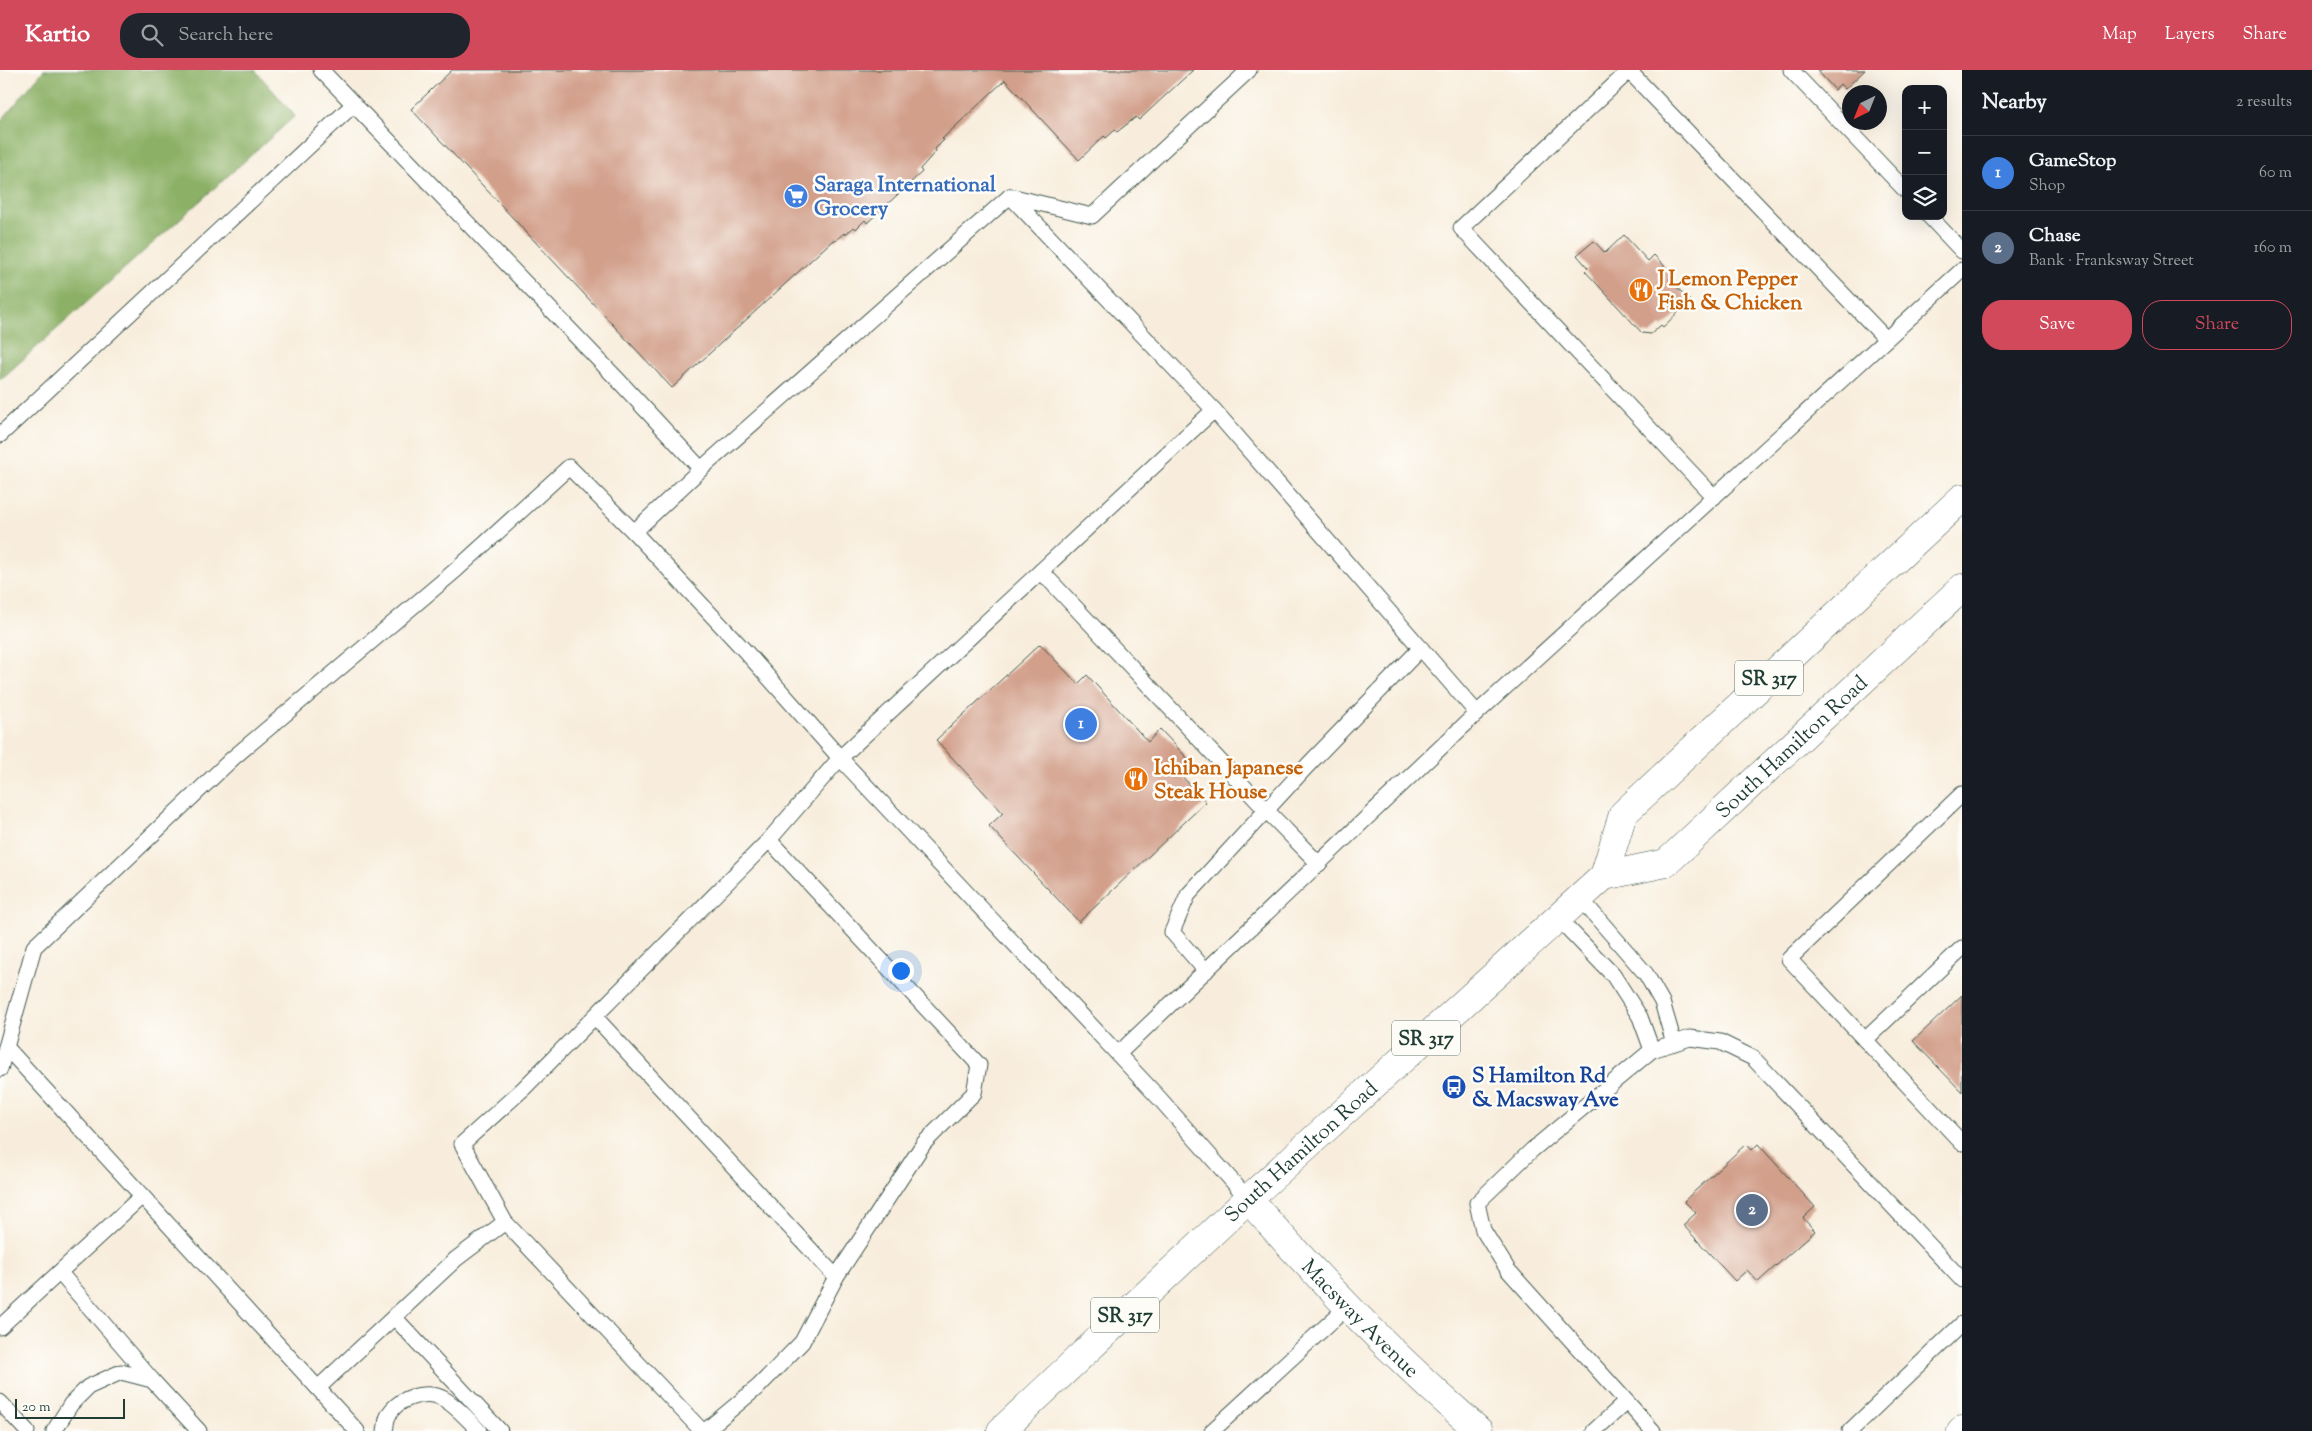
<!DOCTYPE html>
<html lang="en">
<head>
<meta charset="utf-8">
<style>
	body { margin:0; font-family:"Sorts Mill Goudy",serif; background:#20242c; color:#f1f3f6 }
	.controls { position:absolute; right:15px; top:15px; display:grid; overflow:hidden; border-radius:10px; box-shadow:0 5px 20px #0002 }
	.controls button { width:45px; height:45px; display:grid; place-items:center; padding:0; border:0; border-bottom:1px solid #363941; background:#171b24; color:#f1f3f6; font:25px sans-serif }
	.compass { position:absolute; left:1842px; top:15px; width:45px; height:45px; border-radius:50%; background:#171b24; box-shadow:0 5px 20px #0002; rotate:223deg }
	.scale { position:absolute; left:15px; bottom:12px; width:110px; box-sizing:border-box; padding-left:5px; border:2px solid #1f3d34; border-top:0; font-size:14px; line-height:18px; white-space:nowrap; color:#1f3d34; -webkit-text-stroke:4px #fdfcf7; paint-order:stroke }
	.you { position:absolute; left:900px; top:900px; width:18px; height:18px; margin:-12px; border:4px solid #fff; border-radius:50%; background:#1a73e8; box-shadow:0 0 0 8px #1a73e833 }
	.badge { display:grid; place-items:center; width:32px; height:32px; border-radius:50%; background:#d1495b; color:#fff; font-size:16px; font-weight:700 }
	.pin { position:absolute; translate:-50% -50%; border:2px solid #fff; box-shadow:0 1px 5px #0006 }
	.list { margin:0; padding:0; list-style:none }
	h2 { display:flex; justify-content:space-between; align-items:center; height:65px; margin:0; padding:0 20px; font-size:21px }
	h2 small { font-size:16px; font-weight:400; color:#9ea1a6 }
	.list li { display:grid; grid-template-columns:32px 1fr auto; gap:15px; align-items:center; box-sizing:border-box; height:75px; padding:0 20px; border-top:1px solid #363941 }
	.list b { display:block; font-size:19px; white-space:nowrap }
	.list p { margin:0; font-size:16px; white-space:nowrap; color:#9ea1a6 }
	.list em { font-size:16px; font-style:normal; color:#9ea1a6 }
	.actions { display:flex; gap:10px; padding:15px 20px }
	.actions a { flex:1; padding:11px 0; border:1px solid #d1495b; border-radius:20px; text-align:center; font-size:18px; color:#d1495b }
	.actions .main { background:#d1495b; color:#fff }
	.icon { flex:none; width:28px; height:28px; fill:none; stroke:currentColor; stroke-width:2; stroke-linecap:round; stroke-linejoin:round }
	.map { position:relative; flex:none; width:1962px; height:1361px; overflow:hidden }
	header { display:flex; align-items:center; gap:30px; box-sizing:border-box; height:70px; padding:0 25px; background:#d1495b; color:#fff }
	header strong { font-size:24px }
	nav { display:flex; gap:28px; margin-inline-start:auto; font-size:18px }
	.search { width:350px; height:45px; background:#20242c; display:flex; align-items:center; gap:12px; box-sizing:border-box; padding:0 18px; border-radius:20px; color:#9ea1a6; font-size:19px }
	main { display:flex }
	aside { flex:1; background:#171b24 }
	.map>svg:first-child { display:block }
	.forest { fill:#8cb166; stroke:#56774d }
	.building { fill:#d29f8a }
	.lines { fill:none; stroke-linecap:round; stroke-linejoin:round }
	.lane-casing { stroke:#40574d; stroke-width:17 }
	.street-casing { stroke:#40574d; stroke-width:29 }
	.primary-casing { stroke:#40574d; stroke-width:29 }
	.lane { stroke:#fff; stroke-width:15 }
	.street { stroke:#fff; stroke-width:28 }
	.primary { stroke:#fff; stroke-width:28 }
	.labels { text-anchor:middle; stroke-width:5; stroke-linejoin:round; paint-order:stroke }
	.shield { fill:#fdfcf7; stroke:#62766e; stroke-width:1 }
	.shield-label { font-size:20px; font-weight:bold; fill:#1f3d34 }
	.shop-label { font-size:21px; font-weight:bold; fill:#366cbe; stroke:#fdfcf7; text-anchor:start }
	.food-label { font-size:21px; font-weight:bold; fill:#c56008; stroke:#fdfcf7; text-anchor:start }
	.street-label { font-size:21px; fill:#1f3d34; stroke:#fdfcf7 }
	.transit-label { font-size:21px; font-weight:bold; fill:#164399; stroke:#fdfcf7; text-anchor:start }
</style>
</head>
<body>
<header>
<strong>Kartio</strong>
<div class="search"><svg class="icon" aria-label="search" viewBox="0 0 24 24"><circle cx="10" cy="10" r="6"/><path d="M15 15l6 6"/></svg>Search here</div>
<nav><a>Map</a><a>Layers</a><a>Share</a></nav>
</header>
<main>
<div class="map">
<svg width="1962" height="1361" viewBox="0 0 1962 1361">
	<rect width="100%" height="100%" fill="#fdfcf7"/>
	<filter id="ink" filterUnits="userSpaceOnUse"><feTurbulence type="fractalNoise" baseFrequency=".02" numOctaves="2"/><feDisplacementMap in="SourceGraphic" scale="10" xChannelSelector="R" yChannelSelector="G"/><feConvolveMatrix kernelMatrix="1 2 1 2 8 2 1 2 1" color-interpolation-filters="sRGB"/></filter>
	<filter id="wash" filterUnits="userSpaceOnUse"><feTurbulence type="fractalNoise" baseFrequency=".0096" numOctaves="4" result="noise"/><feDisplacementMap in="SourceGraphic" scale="20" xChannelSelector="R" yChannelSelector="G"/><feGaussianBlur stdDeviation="1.12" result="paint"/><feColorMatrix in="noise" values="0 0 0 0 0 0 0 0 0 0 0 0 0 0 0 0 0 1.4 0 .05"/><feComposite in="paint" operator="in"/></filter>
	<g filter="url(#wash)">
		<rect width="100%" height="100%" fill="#f8eddc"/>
		<path class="forest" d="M 44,0 L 255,0 L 295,46 L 0,310 L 0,52 Z"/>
		<g id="blocks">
			<g class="building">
				<path d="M 452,0 L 1193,0 L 1139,50 L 1136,47 L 1117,62 L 1115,60 L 1106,68 L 1104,66 L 1079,90 L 1005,10 L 942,69 L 944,70 L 935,79 L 936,81 L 920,99 L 922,102 L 867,153 L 865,150 L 856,159 L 854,157 L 845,165 L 844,163 L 835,171 L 833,170 L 672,318 L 411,39 Z"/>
				<path d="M 1817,0 L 1865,0 L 1845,19 L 1840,14 L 1835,20 Z"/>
				<path d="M 1624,165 L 1648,191 L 1654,185 L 1673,205 L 1669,209 L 1690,231 L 1663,257 L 1661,255 L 1651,264 L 1642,263 L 1585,201 L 1588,198 L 1577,185 L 1594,171 L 1605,183 Z"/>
				<path d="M 1040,574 L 1078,614 L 1087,605 L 1148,672 L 1160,659 L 1189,690 L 1177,701 L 1206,732 L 1079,852 L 989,756 L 1003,743 L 936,670 Z"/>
				<path d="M 1962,925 L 1962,1022 L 1913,971 Z"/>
				<path d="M 1746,1074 L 1752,1080 L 1758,1074 L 1815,1137 L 1803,1148 L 1815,1161 L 1758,1212 L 1747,1200 L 1735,1211 L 1683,1155 L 1696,1143 L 1684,1131 Z"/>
			</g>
		</g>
	</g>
	<g filter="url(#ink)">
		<use href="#blocks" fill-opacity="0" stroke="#40574d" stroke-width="1"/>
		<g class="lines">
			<defs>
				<g id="lane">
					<path d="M 321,0 L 619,311 L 701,399 L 634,462 L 746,582 L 840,688 L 769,770"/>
					<path d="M 1791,0 L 1906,121"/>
					<path d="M 1010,126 L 1214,340"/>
					<path d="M 1929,146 L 1962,181"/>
					<path d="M 0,365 L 353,35"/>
					<path d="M 701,399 L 1010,126 L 1092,146 L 1249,0"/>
					<path d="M 1714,427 L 1461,158 L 1629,1 L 1886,269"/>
					<path d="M 1041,501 L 1266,740 L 1319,794"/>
					<path d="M 1962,724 L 1789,889 L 1962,1073"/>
					<path d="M 1580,828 L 1646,904 L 1662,932 L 1674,973"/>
					<path d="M 1558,848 L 1613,905 L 1640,947 L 1652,980"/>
					<path d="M 1206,901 L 1172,862 L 1188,825 L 1308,695 L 1421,578"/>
					<path d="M 595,947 L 836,1207"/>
					<path d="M 1865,970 L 1962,878"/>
					<path d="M 6,977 L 357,1361"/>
					<path d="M 1118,984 L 1477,643 L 1962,200"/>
					<path d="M 0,999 L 34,877 L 233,688 L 456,500 L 569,397 L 634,462"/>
					<path d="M 1248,1129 L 1160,1029 L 840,688 L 1214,340 L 1477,643"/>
					<path d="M 60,1203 L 152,1310"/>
					<path d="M 394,1247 L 500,1361"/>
					<path d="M 0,1257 L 142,1126"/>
					<path d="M 318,1318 L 456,1189 L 505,1152"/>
					<path d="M 0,1332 L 27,1361"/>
					<path d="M 54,1361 L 71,1334 L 88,1317 L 121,1302 L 152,1310 L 199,1361"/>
					<path d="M 385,1361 C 386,1357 386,1353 387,1349 C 393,1329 426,1318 444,1329 C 457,1337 468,1349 479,1361"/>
					<path d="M 702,1361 L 505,1152 L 462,1074 L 524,1018 L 769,770 L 979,995 L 974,1023 L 924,1073 L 836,1207 L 802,1272 L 759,1316 L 705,1361"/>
					<path d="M 1212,1361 L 1347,1237"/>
					<path d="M 1594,1361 L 1626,1332"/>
					<path d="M 1653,1361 L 1508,1200 L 1483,1160 L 1477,1133 L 1532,1080 L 1652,980 L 1690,968 L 1720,972 L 1753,988 L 1962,1210"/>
					<path d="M 1850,1361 L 1962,1254"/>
				</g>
				<g id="street">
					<path id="s1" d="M 1248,1129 C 1321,1212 1397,1289 1479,1361"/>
					<path d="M 1961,1361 L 1962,1360"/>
				</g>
				<g id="primary">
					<path d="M 1604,806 L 1623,744 L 1962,428"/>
					<path id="s2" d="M 1001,1361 L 1248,1129 L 1604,806 L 1666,793 L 1962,518"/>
				</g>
			</defs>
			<use href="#lane" class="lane-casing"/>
			<use href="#street" class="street-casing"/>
			<use href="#primary" class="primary-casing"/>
			<use href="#lane" class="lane"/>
			<use href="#street" class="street"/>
			<use href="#primary" class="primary"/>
		</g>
	</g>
	<defs>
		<symbol id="supermarket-disc" viewBox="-11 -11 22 22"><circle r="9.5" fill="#3f7fe0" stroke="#fdfcf7"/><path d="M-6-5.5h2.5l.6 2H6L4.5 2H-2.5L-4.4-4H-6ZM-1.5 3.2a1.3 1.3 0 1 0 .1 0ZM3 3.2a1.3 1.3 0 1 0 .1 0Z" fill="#fff"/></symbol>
		<symbol id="restaurant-disc" viewBox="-11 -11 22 22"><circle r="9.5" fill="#e8710a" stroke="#fdfcf7"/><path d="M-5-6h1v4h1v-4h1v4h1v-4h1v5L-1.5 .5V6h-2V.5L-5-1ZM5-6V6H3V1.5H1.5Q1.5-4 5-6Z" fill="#fff"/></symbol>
		<symbol id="bus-disc" viewBox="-11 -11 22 22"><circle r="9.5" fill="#1a4fb4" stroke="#fdfcf7"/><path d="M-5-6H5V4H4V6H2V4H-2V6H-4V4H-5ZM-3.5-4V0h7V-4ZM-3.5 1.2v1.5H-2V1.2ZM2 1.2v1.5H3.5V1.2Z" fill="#fff"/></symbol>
	</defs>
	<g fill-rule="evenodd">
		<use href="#supermarket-disc" x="782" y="112" width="28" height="28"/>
		<use href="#restaurant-disc" x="1627" y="206" width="28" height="28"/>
		<use href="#restaurant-disc" x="1122" y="695" width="28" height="28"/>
		<use href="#bus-disc" x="1440" y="1003" width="28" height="28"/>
	</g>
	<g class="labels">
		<g class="shield">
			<rect x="1735" y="590.5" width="68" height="35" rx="4"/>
			<rect x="1392" y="950.5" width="68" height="35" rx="4"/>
			<rect x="1091" y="1227.5" width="68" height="35" rx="4"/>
		</g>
		<g class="shield-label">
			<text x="1769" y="615">SR 317</text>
			<text x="1426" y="975">SR 317</text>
			<text x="1125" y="1252">SR 317</text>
		</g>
		<g class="shop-label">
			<text x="814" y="121">Saraga International<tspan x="814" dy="24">Grocery</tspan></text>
		</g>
		<g class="food-label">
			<text x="1658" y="215">J Lemon Pepper<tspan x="1658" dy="24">Fish &amp; Chicken</tspan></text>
			<text x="1154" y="704">Ichiban Japanese<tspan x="1154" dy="24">Steak House</tspan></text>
		</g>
		<g class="street-label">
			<text dy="7" stroke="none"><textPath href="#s2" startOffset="1054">South Hamilton Road</textPath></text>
			<text dy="7" stroke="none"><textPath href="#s2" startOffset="410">South Hamilton Road</textPath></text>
			<text dy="7" stroke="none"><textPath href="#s1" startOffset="164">Macsway Avenue</textPath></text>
		</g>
		<g class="transit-label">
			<text x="1472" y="1012">S Hamilton Rd<tspan x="1472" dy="24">&amp; Macsway Ave</tspan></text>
		</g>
	</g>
</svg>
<div class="controls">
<button>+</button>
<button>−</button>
<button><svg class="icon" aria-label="layers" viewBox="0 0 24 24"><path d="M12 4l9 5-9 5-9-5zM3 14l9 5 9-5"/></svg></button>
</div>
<svg class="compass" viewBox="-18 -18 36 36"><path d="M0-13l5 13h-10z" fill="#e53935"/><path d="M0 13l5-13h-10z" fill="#9ea1a6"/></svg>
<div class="scale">20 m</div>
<div class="you"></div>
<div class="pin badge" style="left:1081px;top:654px;background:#3f7fe0">1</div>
<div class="pin badge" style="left:1752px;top:1140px;background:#5c6f8a">2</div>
</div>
<aside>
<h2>Nearby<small>2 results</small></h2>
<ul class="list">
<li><span class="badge" style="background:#3f7fe0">1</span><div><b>GameStop</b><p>Shop</p></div><em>60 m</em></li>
<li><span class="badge" style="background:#5c6f8a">2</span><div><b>Chase</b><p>Bank · Franksway Street</p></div><em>160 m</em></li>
</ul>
<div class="actions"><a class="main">Save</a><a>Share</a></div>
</aside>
</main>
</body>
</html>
